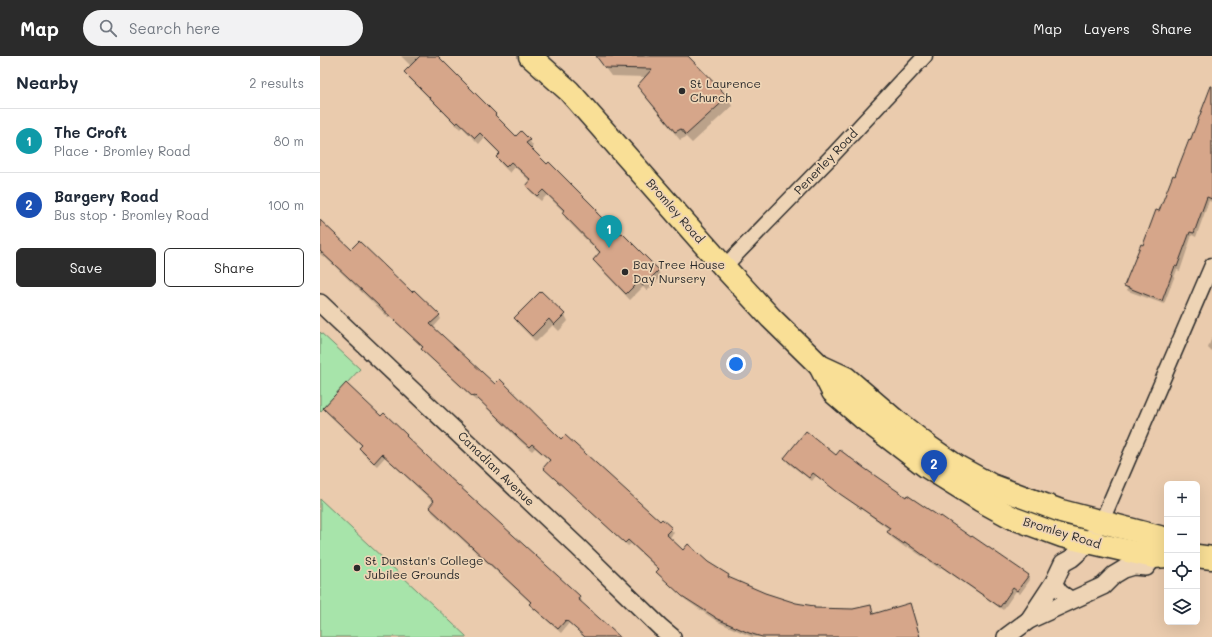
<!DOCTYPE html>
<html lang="en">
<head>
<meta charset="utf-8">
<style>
	body { margin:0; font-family:Mali,sans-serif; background:#f2f2f3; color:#1f2937 }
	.controls { position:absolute; right:12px; bottom:12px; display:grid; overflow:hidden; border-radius:6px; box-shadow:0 4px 16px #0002 }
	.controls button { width:36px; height:36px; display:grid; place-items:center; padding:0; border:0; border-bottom:1px solid #e0e1e3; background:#fff; color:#1f2937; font:20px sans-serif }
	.you { position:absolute; left:416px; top:308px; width:14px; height:14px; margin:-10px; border:3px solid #fff; border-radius:50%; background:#1a73e8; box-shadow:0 0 0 6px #1a73e833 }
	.badge { display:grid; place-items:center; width:26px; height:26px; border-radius:50%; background:#2b2b2b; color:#fff; font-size:13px; font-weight:700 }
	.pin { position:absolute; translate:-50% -33px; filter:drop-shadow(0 1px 2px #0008) }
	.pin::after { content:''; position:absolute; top:21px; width:14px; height:12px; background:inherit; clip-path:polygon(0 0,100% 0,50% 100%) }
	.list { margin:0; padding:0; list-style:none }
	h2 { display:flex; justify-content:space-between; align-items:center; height:52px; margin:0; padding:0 16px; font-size:17px }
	h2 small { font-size:13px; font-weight:400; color:#747a83 }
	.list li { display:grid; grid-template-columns:26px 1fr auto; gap:12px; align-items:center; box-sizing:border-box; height:64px; padding:0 16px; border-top:1px solid #e0e1e3 }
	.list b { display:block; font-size:15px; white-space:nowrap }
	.list p { margin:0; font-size:13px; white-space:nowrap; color:#747a83 }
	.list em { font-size:13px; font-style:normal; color:#747a83 }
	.actions { display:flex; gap:8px; padding:12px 16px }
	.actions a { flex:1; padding:9px 0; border:1px solid #2b2b2b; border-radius:6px; text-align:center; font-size:14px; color:#2b2b2b }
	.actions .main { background:#2b2b2b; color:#fff }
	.icon { flex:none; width:22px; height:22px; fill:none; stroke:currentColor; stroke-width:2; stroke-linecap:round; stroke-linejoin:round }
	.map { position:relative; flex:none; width:892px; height:581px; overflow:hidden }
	header { display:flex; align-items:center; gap:24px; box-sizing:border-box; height:56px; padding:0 20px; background:#2b2b2b; color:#fff }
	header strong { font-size:19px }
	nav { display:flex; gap:22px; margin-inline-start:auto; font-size:14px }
	.search { width:280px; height:36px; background:#f2f2f3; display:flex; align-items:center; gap:10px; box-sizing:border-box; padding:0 14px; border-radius:22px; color:#747a83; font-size:15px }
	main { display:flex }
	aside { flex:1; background:#fff }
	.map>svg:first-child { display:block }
	.green { fill:#a7e4aa; stroke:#69886a }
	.shadow { fill:#0003 }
	.building { fill:#d6a68a; stroke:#2b2b2b }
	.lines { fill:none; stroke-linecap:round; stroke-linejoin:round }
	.minor-casing { stroke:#2b2b2b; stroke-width:17 }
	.tertiary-casing { stroke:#2b2b2b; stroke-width:20 }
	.trunk-casing { stroke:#2b2b2b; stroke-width:25 }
	.minor { stroke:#eed4b5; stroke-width:14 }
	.tertiary { stroke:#eed4b5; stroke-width:17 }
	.trunk { stroke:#f9df96; stroke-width:22 }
	.poi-dot { fill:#2b2b2b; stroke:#eed4b5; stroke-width:1.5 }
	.labels { text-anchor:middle; stroke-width:3.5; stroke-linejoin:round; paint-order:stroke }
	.poi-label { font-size:12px; fill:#2b2b2b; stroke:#eed4b5; text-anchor:start }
	.street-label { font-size:12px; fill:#2b2b2b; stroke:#eed4b5 }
</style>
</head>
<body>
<header>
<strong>Map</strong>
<div class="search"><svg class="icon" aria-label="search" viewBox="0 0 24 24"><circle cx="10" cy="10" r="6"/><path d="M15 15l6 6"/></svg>Search here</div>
<nav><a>Map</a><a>Layers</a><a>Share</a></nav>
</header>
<main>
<aside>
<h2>Nearby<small>2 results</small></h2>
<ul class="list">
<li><span class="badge" style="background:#0f9aa8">1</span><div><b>The Croft</b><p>Place · Bromley Road</p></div><em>80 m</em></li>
<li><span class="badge" style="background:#1a4fb4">2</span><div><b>Bargery Road</b><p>Bus stop · Bromley Road</p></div><em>100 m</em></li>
</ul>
<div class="actions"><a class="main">Save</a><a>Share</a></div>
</aside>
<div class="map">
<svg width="892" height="581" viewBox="0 0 892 581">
	<rect width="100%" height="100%" fill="#eacbad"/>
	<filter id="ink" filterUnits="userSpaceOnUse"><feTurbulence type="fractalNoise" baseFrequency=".025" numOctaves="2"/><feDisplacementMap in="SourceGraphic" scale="8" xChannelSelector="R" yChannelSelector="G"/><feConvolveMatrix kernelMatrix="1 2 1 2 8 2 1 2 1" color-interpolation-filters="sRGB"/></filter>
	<g filter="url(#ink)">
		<g class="green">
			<path d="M 0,276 L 40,313 L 0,356 Z"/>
			<path d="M 0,443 L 147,581 L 0,581 Z"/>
		</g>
		<g class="shadow">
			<path d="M 81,0 L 116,0 L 175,58 L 178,63 L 196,81 L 209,84 L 213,90 L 210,93 L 277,155 L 280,161 L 338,215 L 341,221 L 327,235 L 323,231 L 310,244 L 278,210 L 274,204 L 280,198 L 246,163 L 243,157 L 244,156 L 227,139 L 221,145 L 211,136 L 207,130 L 211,126 L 195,111 L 190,117 L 180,107 L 177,101 L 180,98 L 164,82 L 159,88 L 142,71 L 140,73 L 89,22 L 85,16 L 91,10 Z"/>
			<path d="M 276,0 L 367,0 L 407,41 L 412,50 L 372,87 L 366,81 L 360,84 L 323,38 L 318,30 L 326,21 L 291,20 Z"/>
			<path d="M 892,36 L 892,146 L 889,145 L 876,181 L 872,179 L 860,215 L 857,214 L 844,248 L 808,235 L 805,230 L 840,156 Z"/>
			<path d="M 0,165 L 31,194 L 93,237 L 119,259 L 121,263 L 113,272 L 175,330 L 340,466 L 351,473 L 354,477 L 349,482 L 363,495 L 387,506 L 408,520 L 410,523 L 444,538 L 476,548 L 494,551 L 495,553 L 533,554 L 551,550 L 554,558 L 590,548 L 592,553 L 600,581 L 432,581 L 398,566 L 366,544 L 340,520 L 337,516 L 339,514 L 311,488 L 308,490 L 227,416 L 224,412 L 230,405 L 215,392 L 212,395 L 201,386 L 158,343 L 156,345 L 105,297 L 103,292 L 70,261 L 69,262 L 5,201 L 5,202 L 0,198 Z"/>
			<path d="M 221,236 L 245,259 L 248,265 L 239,275 L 233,269 L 216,286 L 199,269 L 195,263 Z"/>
			<path d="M 892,281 L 892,296 L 888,292 Z"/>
			<path d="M 4,352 L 61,362 L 86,379 L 89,384 L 259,541 L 262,545 L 260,547 L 298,581 L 264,581 L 249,567 L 241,577 L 213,552 L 211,548 L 211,547 L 112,456 L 110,451 L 114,447 L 65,401 L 57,410 L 42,397 L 40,392 L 42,390 L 6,356 Z"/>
			<path d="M 516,400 L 586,442 L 708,520 L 710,524 L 700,538 L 696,535 L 683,554 L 621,511 L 620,513 L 587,490 L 586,492 L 571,481 L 568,476 L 570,474 L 496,420 L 492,425 L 468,407 L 466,402 Z"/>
		</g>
		<g class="building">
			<path d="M 100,0 L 118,0 L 176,58 L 175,59 L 196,80 L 201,75 L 210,84 L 206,87 L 227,108 L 229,106 L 277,154 L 276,156 L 299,179 L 302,177 L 339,214 L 323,230 L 319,225 L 306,238 L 273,204 L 280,196 L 242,157 L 244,154 L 223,134 L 217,140 L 206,130 L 211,124 L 191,106 L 186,111 L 176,101 L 180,97 L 160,77 L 155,82 L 138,66 L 136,68 L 84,16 Z"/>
			<path d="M 276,0 L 368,0 L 408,41 L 366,79 L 361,73 L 355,76 L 317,30 L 332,13 L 285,12 Z"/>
			<path d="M 891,30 L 892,30 L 892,143 L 887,141 L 874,177 L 870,176 L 857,211 L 855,210 L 842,245 L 804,230 L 821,188 L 823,189 L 836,154 L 839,155 L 853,119 L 855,120 L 869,84 L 870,85 Z"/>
			<path d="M 0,164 L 31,193 L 39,185 L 92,236 L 94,234 L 120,259 L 110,268 L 175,328 L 180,323 L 241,383 L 245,379 L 340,465 L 342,463 L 352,472 L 346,478 L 363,494 L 368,488 L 388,506 L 409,519 L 408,521 L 445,537 L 476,547 L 494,550 L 494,552 L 533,553 L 551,549 L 553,558 L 590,547 L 600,581 L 442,581 L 429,577 L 395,562 L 395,561 L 362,540 L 336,516 L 339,513 L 308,484 L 305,487 L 223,412 L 230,404 L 212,388 L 209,391 L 198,381 L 155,340 L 153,341 L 101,293 L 103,291 L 0,195 Z"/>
			<path d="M 221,235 L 245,258 L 234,269 L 229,263 L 212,280 L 194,262 Z"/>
			<path d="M 26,327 L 61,360 L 64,357 L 87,379 L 86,380 L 127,419 L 260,540 L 258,543 L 300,581 L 265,581 L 246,564 L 238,573 L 209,548 L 211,546 L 109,451 L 114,445 L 62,398 L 54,407 L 39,392 L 42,389 L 3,352 Z"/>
			<path d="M 486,375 L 516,399 L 520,394 L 544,412 L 586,441 L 587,439 L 620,461 L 621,460 L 651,481 L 652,480 L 709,519 L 697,535 L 693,532 L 680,551 L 618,508 L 617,509 L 585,486 L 584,488 L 575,482 L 567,476 L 570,472 L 520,438 L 493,417 L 489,422 L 464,402 Z"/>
		</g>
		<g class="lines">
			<defs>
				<g id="minor">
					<path d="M 404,211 L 513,99 L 605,0"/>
					<path d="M 781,467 L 892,209"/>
					<path d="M 734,526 L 741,536 L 753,544"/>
				</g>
				<g id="tertiary">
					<path d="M 0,247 L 258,491 L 340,571 L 352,581"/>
					<path d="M 709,564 L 734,526 L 743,507 L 752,502 L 770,486 L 774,479"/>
					<path d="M 686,581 L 709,564 L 783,530 L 794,519 L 804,513 L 814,510 L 826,511 L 834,501"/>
				</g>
				<g id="trunk">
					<path d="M 210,0 L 249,35 L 404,211 L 451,262 L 500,310 L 526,322 L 576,365 L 609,391 L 638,411 L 671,429 L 741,455 L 847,483"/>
					<path d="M 500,310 L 513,336 L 543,362 L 607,411 L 660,444 L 693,462 L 742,480 L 834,501 L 847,500"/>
					<path d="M 877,500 L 892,502"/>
				</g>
			</defs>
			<use href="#minor" class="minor-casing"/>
			<use href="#tertiary" class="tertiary-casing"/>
			<use href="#trunk" class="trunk-casing"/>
			<use href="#minor" class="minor"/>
			<use href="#tertiary" class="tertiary"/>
			<use href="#trunk" class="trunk"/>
		</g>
	</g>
	<g class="poi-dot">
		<circle cx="362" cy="35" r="4"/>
		<circle cx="305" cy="216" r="4"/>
		<circle cx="37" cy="512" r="4"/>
	</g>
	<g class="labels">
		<g class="poi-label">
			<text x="370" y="32">St Laurence<tspan x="370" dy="14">Church</tspan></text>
			<text x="313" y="213">Bay Tree House<tspan x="313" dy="14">Day Nursery</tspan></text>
			<text x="45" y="509">St Dunstan's College<tspan x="45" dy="14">Jubilee Grounds</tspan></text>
		</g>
		<g class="street-label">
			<text transform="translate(506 106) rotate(-46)" y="4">Penerley Road</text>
			<text transform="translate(355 155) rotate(49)" y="4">Bromley Road</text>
			<text transform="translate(176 413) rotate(44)" y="4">Canadian Avenue</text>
			<text transform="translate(742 477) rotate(17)" y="4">Bromley Road</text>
		</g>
	</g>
</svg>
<div class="controls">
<button>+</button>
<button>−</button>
<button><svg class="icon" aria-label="locate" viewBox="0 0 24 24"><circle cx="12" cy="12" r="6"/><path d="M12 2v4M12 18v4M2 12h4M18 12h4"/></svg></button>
<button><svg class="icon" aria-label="layers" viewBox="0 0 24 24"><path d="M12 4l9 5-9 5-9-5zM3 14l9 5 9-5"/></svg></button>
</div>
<div class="you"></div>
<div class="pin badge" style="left:289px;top:192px;background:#0f9aa8">1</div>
<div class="pin badge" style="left:614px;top:427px;background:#1a4fb4">2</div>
</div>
</main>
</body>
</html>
